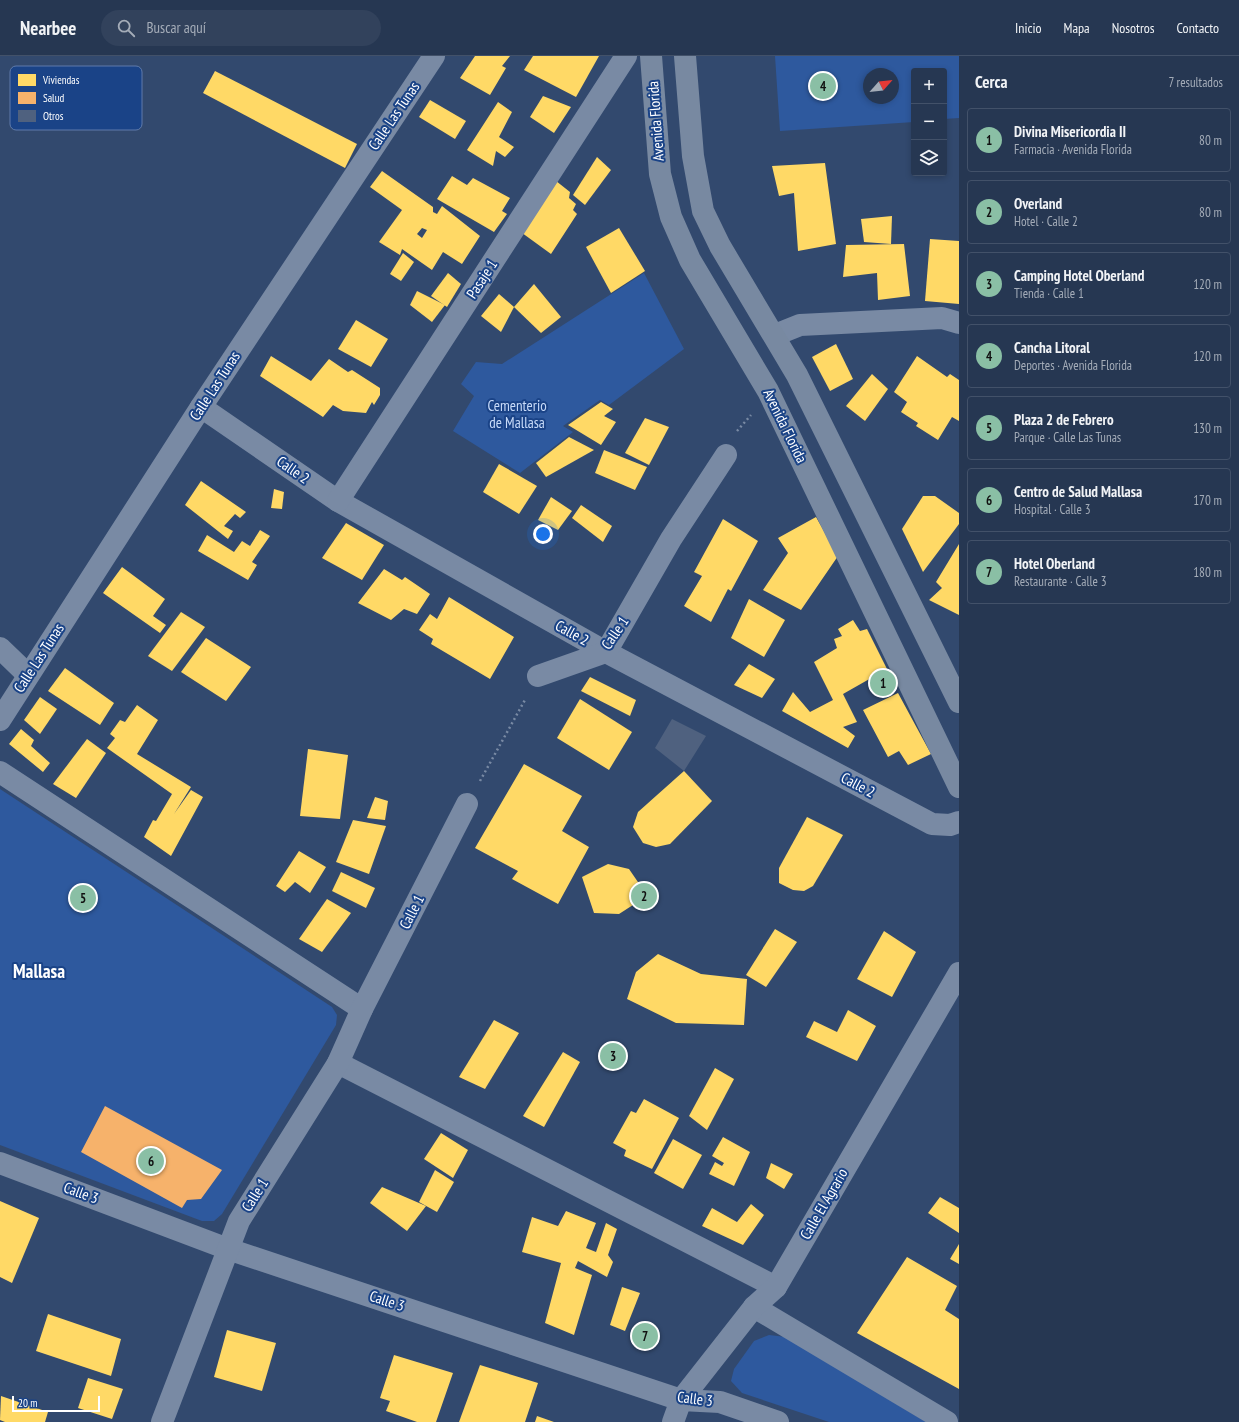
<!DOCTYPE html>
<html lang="es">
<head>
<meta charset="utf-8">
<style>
	body { margin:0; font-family:"PT Sans Narrow",sans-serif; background:#32425c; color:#f1f3f6 }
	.controls { position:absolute; right:12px; top:12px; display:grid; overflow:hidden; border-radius:4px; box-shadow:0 2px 6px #0003 }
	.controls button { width:36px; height:36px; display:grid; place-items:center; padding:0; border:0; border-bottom:1px solid #425169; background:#263752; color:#f1f3f6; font:20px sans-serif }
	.compass { position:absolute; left:863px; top:12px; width:36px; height:36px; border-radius:50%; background:#263752; box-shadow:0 2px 6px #0003; rotate:63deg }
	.scale { position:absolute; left:12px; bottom:10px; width:88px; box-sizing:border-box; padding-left:4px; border:2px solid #fff; border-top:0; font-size:11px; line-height:14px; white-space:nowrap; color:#fff; -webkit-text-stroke:3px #1a4387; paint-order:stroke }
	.you { position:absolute; left:543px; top:478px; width:14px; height:14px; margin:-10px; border:3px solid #fff; border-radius:50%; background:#1a73e8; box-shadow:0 0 0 6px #1a73e833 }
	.badge { display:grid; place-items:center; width:26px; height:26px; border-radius:50%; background:#8abfa5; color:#111; font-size:13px; font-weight:700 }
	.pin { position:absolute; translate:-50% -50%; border:2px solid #fff; box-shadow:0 1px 4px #0006 }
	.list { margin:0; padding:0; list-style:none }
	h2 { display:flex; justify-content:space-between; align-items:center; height:52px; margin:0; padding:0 16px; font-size:17px }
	h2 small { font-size:13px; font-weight:400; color:#a4acb8 }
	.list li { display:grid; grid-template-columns:26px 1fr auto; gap:12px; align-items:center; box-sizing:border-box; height:64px; margin:0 8px 8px; padding:0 8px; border:1px solid #425169; border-radius:4px }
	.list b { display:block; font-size:15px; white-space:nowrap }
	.list p { margin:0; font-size:13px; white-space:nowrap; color:#a4acb8 }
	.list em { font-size:13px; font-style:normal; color:#a4acb8 }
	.icon { flex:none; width:22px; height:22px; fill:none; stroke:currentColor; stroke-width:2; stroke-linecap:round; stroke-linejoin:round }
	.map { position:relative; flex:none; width:959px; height:1366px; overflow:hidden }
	header { display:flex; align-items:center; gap:24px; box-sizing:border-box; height:56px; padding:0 20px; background:#263752; border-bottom:1px solid #425169 }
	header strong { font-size:19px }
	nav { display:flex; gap:22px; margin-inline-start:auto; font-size:14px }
	.search { width:280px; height:36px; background:#32425c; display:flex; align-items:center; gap:10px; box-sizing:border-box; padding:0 14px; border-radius:22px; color:#a4acb8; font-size:15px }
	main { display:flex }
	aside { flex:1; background:#263752 }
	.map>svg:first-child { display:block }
	.green { fill:#2e599e; fill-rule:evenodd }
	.homes { fill:#ffd966; fill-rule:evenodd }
	.health { fill:#f6b26b }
	.building { fill:#4f617f }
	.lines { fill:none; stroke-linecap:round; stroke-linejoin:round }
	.path { stroke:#798aa4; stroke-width:2.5; stroke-dasharray:2 3; stroke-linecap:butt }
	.minor { stroke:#798aa4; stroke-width:22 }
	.major { stroke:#7889a1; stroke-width:22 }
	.labels { text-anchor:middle; stroke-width:4; stroke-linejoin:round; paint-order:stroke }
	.street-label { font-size:15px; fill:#fff; stroke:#1a4387 }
	.park-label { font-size:15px; fill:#c8dbf9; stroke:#1a4387 }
	.district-label { font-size:19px; font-weight:bold; fill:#fff; stroke:#1a4387 }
	.key { fill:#1a4387; stroke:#5f7bab; stroke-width:1 }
	.key-label { font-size:11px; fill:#fff }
</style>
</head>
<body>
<header>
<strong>Nearbee</strong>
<div class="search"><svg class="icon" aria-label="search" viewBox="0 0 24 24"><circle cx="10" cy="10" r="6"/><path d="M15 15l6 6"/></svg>Buscar aquí</div>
<nav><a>Inicio</a><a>Mapa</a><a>Nosotros</a><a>Contacto</a></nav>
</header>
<main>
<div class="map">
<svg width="959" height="1366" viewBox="0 0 959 1366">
	<rect width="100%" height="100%" fill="#32496e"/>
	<g class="green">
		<path d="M 775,0 L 959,0 L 959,62 L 944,63 L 944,15 L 914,15 L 914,66 L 780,75 ZM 869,18 L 893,18 L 893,42 L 869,42 Z"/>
		<path d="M 644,217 L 684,293 L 609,349 L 600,344 L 563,370 L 573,376 L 520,417 L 453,375 L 474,340 L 461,328 L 476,306 L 502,308 Z"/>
		<path d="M 0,733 L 332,951 L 337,959 L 336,969 L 222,1158 L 214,1165 L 202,1165 L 0,1089 Z"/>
		<path d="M 769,1279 L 786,1281 L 926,1366 L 829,1366 L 742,1337 L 731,1325 L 734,1313 L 754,1285 Z"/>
	</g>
	<g class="homes">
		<path d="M 475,0 L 510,0 L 502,10 L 506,12 L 490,39 L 460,22 Z"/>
		<path d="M 533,0 L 599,0 L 576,41 L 524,14 Z"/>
		<path d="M 215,15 L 357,88 L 345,112 L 203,37 Z"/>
		<path d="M 543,40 L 571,51 L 554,77 L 530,61 Z"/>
		<path d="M 430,44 L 466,65 L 455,83 L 419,61 Z"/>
		<path d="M 498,46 L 512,56 L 499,81 L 514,91 L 505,101 L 496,95 L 493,110 L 467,94 Z"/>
		<path d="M 597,101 L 611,114 L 585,149 L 573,139 Z"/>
		<path d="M 825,107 L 836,188 L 798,195 L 794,137 L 779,140 L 772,110 Z"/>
		<path d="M 382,115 L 433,151 L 433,156 L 437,158 L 442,150 L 480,180 L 462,208 L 443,196 L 432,214 L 402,193 L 400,199 L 379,186 L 402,154 L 370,131 ZM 422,172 L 427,174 L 422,182 L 417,178 Z"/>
		<path d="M 452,120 L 467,129 L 473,122 L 510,142 L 502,155 L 507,158 L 494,176 L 437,143 Z"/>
		<path d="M 551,121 L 570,136 L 569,142 L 576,148 L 573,154 L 577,158 L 551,198 L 518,174 Z"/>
		<path d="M 892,160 L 891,188 L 864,186 L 861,163 Z"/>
		<path d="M 619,172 L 645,215 L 611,237 L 586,191 Z"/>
		<path d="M 930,183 L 959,185 L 959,248 L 925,245 Z"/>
		<path d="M 904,188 L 910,240 L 878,244 L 877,217 L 843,221 L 846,189 Z"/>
		<path d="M 403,197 L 414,206 L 401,225 L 390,218 Z"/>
		<path d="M 448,217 L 461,228 L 447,251 L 431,240 Z"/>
		<path d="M 534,228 L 561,261 L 541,277 L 514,251 Z"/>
		<path d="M 417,235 L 445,249 L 432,266 L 410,249 Z"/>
		<path d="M 499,238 L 514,251 L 501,276 L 481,260 Z"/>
		<path d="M 356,264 L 388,283 L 371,311 L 338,293 Z"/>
		<path d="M 836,288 L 853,323 L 830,335 L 812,301 Z"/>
		<path d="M 271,300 L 311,325 L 329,303 L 348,316 L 352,314 L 380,332 L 380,339 L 374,349 L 372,346 L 366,357 L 343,355 L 333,349 L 323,361 L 260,320 Z"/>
		<path d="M 917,300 L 947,321 L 950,318 L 959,324 L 959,365 L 952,361 L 938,384 L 916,370 L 918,367 L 901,356 L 907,346 L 894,336 Z"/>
		<path d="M 872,318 L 888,333 L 865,365 L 846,350 Z"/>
		<path d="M 601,346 L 613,353 L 604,360 L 616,366 L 601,389 L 568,369 Z"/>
		<path d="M 645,362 L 669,371 L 649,409 L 625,397 Z"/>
		<path d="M 569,381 L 594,394 L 546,421 L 536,407 Z"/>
		<path d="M 604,394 L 647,411 L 635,434 L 595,417 Z"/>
		<path d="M 499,408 L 537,430 L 519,458 L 483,436 Z"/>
		<path d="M 201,425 L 246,456 L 240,462 L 235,458 L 224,470 L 233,475 L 228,483 L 185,449 Z"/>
		<path d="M 274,433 L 284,436 L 282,453 L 271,452 Z"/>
		<path d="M 923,440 L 935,440 L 959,457 L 959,468 L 923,516 L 902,473 Z"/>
		<path d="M 551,441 L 572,455 L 558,474 L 538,464 Z"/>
		<path d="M 581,449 L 612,470 L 603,486 L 572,462 Z"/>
		<path d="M 816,461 L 838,500 L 801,554 L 763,534 L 788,497 L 778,482 Z"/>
		<path d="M 723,463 L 758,485 L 731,535 L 728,533 L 711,566 L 684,550 L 702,520 L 694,516 Z"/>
		<path d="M 346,467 L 384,489 L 362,524 L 322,502 Z"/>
		<path d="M 260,474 L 270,480 L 252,506 L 257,509 L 248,524 L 198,495 L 207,479 L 234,496 L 242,485 L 250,490 Z"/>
		<path d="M 959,488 L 959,559 L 929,544 L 942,532 L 936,526 Z"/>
		<path d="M 122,511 L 165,543 L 153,560 L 166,569 L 160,577 L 103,537 Z"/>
		<path d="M 384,513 L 402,524 L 405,521 L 430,538 L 417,558 L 404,553 L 391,564 L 358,547 Z"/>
		<path d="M 449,541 L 514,581 L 490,623 L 431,588 L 433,583 L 419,574 L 430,558 L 437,563 Z"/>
		<path d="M 749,543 L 785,564 L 764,601 L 731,582 Z"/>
		<path d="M 181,556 L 205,571 L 172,615 L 148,600 Z"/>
		<path d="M 853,564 L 860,575 L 867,573 L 887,613 L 843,638 L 857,666 L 843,671 L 855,680 L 848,692 L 782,655 L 793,636 L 810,656 L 833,644 L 814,606 L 837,592 L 834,583 L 842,580 L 838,573 Z"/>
		<path d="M 206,582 L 251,611 L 226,645 L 181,616 Z"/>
		<path d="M 749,608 L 775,623 L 762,642 L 734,629 Z"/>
		<path d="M 65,612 L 114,647 L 100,669 L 48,635 Z"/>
		<path d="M 590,621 L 636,644 L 630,660 L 581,635 Z"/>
		<path d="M 898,637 L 931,698 L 908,709 L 899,695 L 888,701 L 863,654 Z"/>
		<path d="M 40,641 L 57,653 L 40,678 L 24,664 Z"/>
		<path d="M 580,643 L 632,676 L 609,714 L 557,682 Z"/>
		<path d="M 137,649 L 158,664 L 137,698 L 191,731 L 174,758 L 191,734 L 203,741 L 171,800 L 144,781 L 153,764 L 156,765 L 172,738 L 107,692 L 115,682 L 110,678 L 120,664 L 125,666 Z"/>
		<path d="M 21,673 L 34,684 L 31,690 L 50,707 L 43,716 L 9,688 Z"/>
		<path d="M 87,683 L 106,697 L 76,742 L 53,728 Z"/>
		<path d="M 308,693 L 348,699 L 340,763 L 300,760 Z"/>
		<path d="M 524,708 L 582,740 L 562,775 L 589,791 L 558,848 L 512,823 L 518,815 L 475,792 Z"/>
		<path d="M 684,715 L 712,745 L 670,788 L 656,791 L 643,787 L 633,771 L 638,756 Z"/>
		<path d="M 375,741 L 388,745 L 385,764 L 367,762 Z"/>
		<path d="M 807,761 L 843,779 L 813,830 L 804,835 L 793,834 L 779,827 L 779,812 Z"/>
		<path d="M 353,764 L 386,770 L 369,818 L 336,806 Z"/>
		<path d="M 299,795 L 326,811 L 310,837 L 295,826 L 285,836 L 276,830 Z"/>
		<path d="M 608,808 L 629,813 L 640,829 L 633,849 L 619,858 L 594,857 L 582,821 Z"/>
		<path d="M 341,816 L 375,832 L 366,852 L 332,835 Z"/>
		<path d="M 327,843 L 351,857 L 322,896 L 299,883 Z"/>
		<path d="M 775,873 L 797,886 L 766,931 L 746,919 Z"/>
		<path d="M 884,875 L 916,896 L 892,941 L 857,923 Z"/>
		<path d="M 658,898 L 701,918 L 747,923 L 744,969 L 676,967 L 627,943 L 636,916 Z"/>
		<path d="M 848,954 L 876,970 L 857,1005 L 806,981 L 814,965 L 837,976 Z"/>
		<path d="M 494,964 L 519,977 L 485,1033 L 459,1021 Z"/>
		<path d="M 563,996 L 580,1006 L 544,1071 L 523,1060 Z"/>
		<path d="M 715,1012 L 734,1023 L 707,1074 L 689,1060 Z"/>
		<path d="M 644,1043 L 679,1062 L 652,1113 L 624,1100 L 626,1094 L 613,1087 L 631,1055 L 636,1057 Z"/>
		<path d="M 441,1077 L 468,1094 L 453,1122 L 424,1103 Z"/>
		<path d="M 723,1081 L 750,1096 L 734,1130 L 709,1118 L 715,1106 L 722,1110 L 724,1107 L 712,1100 Z"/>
		<path d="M 673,1083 L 702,1099 L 683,1133 L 654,1117 Z"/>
		<path d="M 771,1107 L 793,1118 L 784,1133 L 766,1122 Z"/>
		<path d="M 435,1114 L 454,1126 L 437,1156 L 419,1146 Z"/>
		<path d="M 382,1131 L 426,1150 L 407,1175 L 370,1147 Z"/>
		<path d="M 940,1141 L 959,1152 L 959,1177 L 928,1157 Z"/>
		<path d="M 0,1145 L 39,1162 L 12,1227 L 0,1221 Z"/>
		<path d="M 751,1148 L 764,1159 L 743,1189 L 702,1170 L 712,1152 L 737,1166 Z"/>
		<path d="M 566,1155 L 596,1167 L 586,1192 L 596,1196 L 606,1167 L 617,1173 L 608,1199 L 613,1206 L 607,1221 L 578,1205 L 575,1212 L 592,1219 L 574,1279 L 545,1267 L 561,1207 L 522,1196 L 532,1161 L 558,1170 Z"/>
		<path d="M 959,1188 L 959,1208 L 950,1203 Z"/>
		<path d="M 907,1201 L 957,1230 L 945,1254 L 959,1263 L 959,1333 L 857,1277 Z"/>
		<path d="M 622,1231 L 640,1237 L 625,1275 L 610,1269 Z"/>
		<path d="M 48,1258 L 121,1283 L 111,1320 L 36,1295 Z"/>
		<path d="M 227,1274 L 276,1287 L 262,1335 L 214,1321 Z"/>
		<path d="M 394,1299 L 453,1317 L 436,1366 L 417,1366 L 386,1355 L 390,1345 L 380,1342 Z"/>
		<path d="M 480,1309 L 538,1327 L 525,1366 L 459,1366 Z"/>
		<path d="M 88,1322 L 123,1333 L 112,1363 L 78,1352 Z"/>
		<path d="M 1,1340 L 48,1356 L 45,1366 L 5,1366 L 0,1364 Z"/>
		<path d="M 537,1360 L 554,1366 L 535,1366 Z"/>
	</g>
	<path class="health" d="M 105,1050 L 222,1114 L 201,1143 L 187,1144 L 182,1152 L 81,1096 Z"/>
	<path class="building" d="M 672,663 L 706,680 L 684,715 L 655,692 Z"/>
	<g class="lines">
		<g class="path">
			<path d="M 737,375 L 751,359"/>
			<path d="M 480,725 L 526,642"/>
		</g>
		<g class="minor">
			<path d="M 775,279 L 800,269 L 942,262 L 959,267"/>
			<path d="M 201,351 L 338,445 L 606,596 L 932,768 L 950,769 L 959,766"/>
			<path d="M 338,445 L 626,0"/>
			<path d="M 0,592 L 28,619"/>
			<path d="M 538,620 L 606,596 L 671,483 L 726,399"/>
			<path d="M 0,664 L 201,351 L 434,0"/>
			<path d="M 0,716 L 362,953"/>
			<path d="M 338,1007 L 776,1231"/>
			<path d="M 0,1107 L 228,1193 L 681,1344 L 720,1346 L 778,1366"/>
			<path d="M 754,1251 L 947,1366"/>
			<path d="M 162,1366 L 239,1165 L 338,1007 L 362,953 L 467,748"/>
			<path d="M 673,1366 L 681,1344 L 754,1251 L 776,1231 L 959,917"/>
		</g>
		<g class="major">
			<path d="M 651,0 L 660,118 L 671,161 L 690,204 L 768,335 L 959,731"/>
			<path d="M 685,0 L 693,100 L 703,155 L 720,190 L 797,319 L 959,646"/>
		</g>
	</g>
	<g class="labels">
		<g class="street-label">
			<text transform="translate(394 60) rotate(-56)" y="5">Calle Las Tunas</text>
			<text transform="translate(656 65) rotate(-94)" y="5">Avenida Florida</text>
			<text transform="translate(482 223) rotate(-57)" y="5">Pasaje 1</text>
			<text transform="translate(215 330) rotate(-57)" y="5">Calle Las Tunas</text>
			<text transform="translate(785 370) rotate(64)" y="5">Avenida Florida</text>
			<text transform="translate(293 414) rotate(35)" y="5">Calle 2</text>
			<text transform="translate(572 577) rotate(29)" y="5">Calle 2</text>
			<text transform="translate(615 577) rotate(-56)" y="5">Calle 1</text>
			<text transform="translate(39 602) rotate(-57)" y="5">Calle Las Tunas</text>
			<text transform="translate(858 729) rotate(28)" y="5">Calle 2</text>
			<text transform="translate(412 856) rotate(-63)" y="5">Calle 1</text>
			<text transform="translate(81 1137) rotate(20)" y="5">Calle 3</text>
			<text transform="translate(255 1139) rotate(-58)" y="5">Calle 1</text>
			<text transform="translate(824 1148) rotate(-60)" y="5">Calle El Agrario</text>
			<text transform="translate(387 1245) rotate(18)" y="5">Calle 3</text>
			<text transform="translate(695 1343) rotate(7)" y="5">Calle 3</text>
		</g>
		<g class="park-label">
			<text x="517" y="355">Cementerio<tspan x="517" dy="17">de Mallasa</tspan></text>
		</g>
		<g class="district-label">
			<text x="39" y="922">Mallasa</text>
		</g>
	</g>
	<rect x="10" y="10" width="132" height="64" rx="6" class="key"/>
	<rect x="18" y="18" width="18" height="12" fill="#ffd966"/>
	<rect x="18" y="36" width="18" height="12" fill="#f6b26b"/>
	<rect x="18" y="54" width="18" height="12" fill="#4f617f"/>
	<g class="key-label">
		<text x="43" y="28">Viviendas</text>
		<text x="43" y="46">Salud</text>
		<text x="43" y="64">Otros</text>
	</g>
</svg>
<div class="controls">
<button>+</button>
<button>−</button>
<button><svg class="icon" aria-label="layers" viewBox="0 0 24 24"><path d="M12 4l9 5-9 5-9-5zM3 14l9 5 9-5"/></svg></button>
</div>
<svg class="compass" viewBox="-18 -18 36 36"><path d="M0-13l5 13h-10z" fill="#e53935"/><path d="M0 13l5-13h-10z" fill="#a4acb8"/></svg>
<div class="scale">20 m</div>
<div class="you"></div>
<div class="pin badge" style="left:883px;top:627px">1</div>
<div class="pin badge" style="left:644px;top:840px">2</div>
<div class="pin badge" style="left:613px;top:1000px">3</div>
<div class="pin badge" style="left:823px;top:30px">4</div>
<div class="pin badge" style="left:83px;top:842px">5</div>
<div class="pin badge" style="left:151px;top:1105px">6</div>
<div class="pin badge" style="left:645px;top:1280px">7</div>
</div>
<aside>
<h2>Cerca<small>7 resultados</small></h2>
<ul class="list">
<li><span class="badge">1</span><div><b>Divina Misericordia II</b><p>Farmacia · Avenida Florida</p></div><em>80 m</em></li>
<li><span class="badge">2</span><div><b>Overland</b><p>Hotel · Calle 2</p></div><em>80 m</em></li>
<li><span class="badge">3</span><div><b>Camping Hotel Oberland</b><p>Tienda · Calle 1</p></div><em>120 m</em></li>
<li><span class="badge">4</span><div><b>Cancha Litoral</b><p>Deportes · Avenida Florida</p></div><em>120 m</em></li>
<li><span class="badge">5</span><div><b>Plaza 2 de Febrero</b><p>Parque · Calle Las Tunas</p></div><em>130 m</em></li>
<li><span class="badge">6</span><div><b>Centro de Salud Mallasa</b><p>Hospital · Calle 3</p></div><em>170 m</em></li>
<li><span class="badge">7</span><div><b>Hotel Oberland</b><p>Restaurante · Calle 3</p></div><em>180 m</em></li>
</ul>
</aside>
</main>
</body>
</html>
